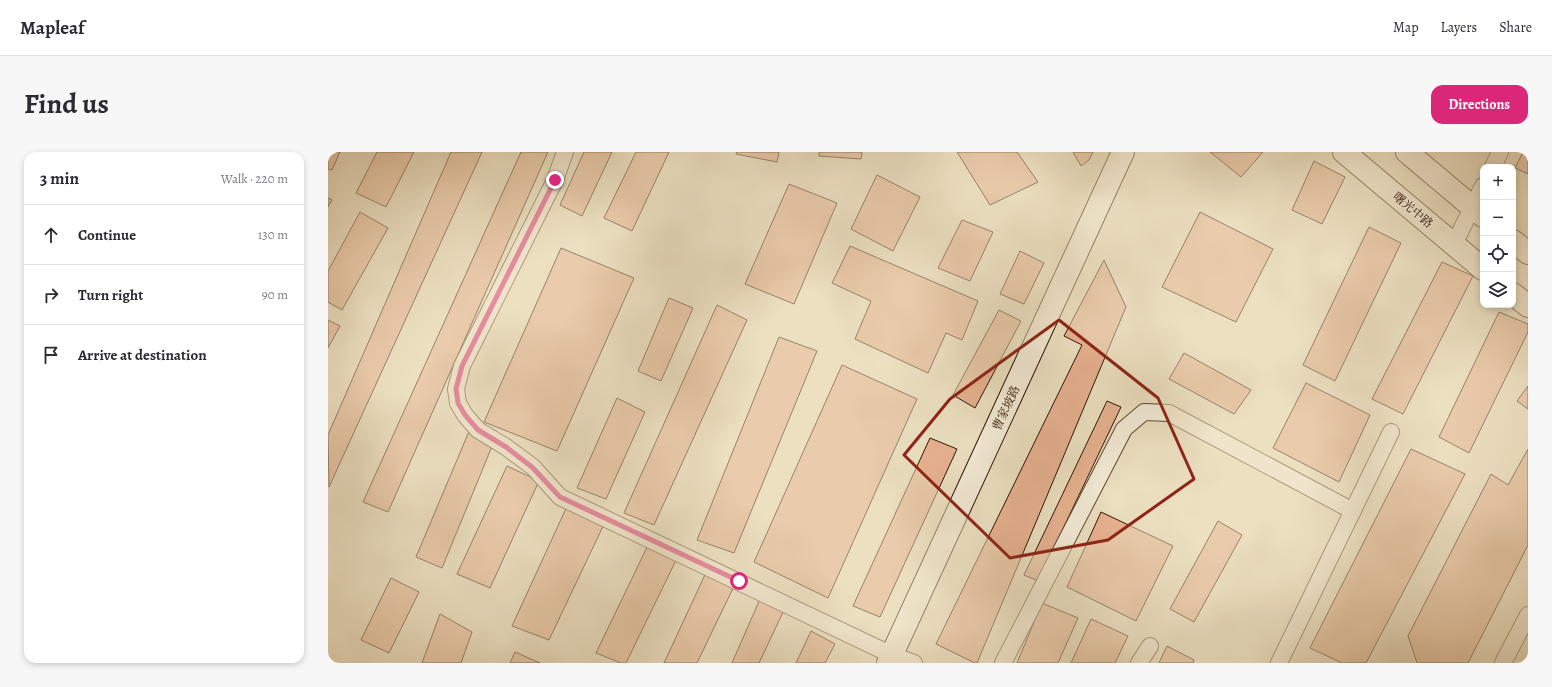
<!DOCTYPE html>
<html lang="en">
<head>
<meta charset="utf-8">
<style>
	body { margin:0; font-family:Alegreya,"Noto Serif SC",serif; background:#f7f7f7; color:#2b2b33 }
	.controls { position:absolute; right:12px; top:12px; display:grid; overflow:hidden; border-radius:8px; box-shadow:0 2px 6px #0003 }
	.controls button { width:36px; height:36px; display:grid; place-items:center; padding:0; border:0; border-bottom:1px solid #e1e1e2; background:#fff; color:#2b2b33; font:20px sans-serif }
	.stop { position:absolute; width:12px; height:12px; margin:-9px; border:3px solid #db2777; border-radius:50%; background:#fff }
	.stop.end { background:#db2777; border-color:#fff; box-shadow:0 1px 4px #0008 }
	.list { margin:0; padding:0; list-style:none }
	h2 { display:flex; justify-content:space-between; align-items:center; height:52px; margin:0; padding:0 16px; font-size:17px }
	h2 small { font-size:13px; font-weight:400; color:#7c7c81 }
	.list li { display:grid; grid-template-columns:26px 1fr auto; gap:12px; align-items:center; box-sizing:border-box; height:60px; padding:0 16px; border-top:1px solid #e1e1e2 }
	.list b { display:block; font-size:15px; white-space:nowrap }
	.list em { font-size:13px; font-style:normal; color:#7c7c81 }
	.icon { flex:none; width:22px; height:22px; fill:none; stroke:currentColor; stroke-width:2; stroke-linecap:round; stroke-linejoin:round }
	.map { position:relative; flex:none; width:1200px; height:511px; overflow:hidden; border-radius:12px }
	header { display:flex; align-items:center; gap:24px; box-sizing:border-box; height:56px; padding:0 20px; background:#fff; border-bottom:1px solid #e1e1e2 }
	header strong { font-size:19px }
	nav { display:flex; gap:22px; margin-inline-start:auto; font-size:14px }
	.intro { display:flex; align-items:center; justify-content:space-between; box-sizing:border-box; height:96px; padding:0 24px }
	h1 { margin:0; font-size:28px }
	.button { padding:10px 18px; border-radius:12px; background:#db2777; color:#fff; font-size:14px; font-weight:700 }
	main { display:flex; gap:24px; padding:0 24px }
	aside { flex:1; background:#fff; border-radius:12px; box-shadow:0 2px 6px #0003 }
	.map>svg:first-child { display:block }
	.building { fill:#e7b291; stroke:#2f1402 }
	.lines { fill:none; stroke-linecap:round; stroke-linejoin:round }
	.street-casing { stroke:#5e4732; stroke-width:18 }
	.secondary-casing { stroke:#2f1402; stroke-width:24 }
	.street { stroke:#f3ebd7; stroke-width:16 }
	.secondary { stroke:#f3ebd7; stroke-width:22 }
	.route { stroke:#db2777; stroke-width:5 }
	.marked { fill:none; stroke:#8f2418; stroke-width:3; stroke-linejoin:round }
	.labels { text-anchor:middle; stroke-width:3; stroke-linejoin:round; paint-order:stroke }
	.street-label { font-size:12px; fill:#2f1402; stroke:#f3ebd7 }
</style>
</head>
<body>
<header>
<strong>Mapleaf</strong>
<nav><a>Map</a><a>Layers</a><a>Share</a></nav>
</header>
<div class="intro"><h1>Find us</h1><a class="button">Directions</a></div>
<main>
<aside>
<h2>3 min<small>Walk · 220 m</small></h2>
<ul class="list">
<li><svg class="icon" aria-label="ahead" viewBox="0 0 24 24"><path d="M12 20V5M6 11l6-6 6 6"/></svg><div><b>Continue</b></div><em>130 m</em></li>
<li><svg class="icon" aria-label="right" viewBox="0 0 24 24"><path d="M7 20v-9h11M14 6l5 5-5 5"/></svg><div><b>Turn right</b></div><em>90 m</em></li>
<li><svg class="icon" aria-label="arrive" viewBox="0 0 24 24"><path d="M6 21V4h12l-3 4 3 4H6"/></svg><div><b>Arrive at destination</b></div></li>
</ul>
</aside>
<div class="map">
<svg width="1200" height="511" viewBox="0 0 1200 511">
	<rect width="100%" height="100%" fill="#ece0c1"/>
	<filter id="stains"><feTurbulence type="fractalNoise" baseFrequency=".005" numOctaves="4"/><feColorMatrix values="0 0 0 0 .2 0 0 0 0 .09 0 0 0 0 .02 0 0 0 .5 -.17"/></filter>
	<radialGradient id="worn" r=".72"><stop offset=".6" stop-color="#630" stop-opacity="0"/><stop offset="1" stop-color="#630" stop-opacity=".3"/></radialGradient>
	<g class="building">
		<path d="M 0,0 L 12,0 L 4,18 L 0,17 Z"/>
		<path d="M 49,0 L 86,0 L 58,55 L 28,41 Z"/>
		<path d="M 123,0 L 154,0 L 1,335 L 0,283 Z"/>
		<path d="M 193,0 L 220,0 L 60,360 L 35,350 Z"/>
		<path d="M 256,0 L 284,0 L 254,64 L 232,53 Z"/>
		<path d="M 308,0 L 341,0 L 304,79 L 276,66 Z"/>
		<path d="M 409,0 L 451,0 L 449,10 L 408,2 Z"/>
		<path d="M 491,0 L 534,0 L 533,7 L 491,4 Z"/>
		<path d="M 629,0 L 689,0 L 710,30 L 662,53 Z"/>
		<path d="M 745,0 L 765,0 L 761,8 L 753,14 Z"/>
		<path d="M 882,0 L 935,0 L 913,25 Z"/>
		<path d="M 1195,0 L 1200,0 L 1200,22 L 1187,16 Z"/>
		<path d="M 986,9 L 1017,25 L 994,72 L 964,58 Z"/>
		<path d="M 549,23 L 592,45 L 565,99 L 523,77 Z"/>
		<path d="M 461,32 L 509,51 L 466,152 L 417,132 Z"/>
		<path d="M 0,46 L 4,48 L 0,55 Z"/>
		<path d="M 32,60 L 60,76 L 14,158 L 0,150 L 0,119 Z"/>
		<path d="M 872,60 L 945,97 L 908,170 L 834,135 Z"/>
		<path d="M 634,68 L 665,80 L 642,129 L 610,116 Z"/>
		<path d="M 1041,75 L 1073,91 L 1007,229 L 975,213 Z"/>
		<path d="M 522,94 L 650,149 L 634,188 L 618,181 L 600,221 L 527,187 L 543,149 L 504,131 Z"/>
		<path d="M 233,96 L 306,126 L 229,299 L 156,270 Z"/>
		<path d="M 692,99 L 716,111 L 696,152 L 672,142 Z"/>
		<path d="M 776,108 L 798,155 L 649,511 L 647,511 L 608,492 L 754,193 L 736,184 Z"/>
		<path d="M 1114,110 L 1145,124 L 1075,262 L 1044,247 Z"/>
		<path d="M 341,146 L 365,156 L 333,229 L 310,219 Z"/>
		<path d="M 389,153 L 419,168 L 326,373 L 296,361 Z"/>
		<path d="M 671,158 L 693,169 L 647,256 L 625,243 Z"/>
		<path d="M 1171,160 L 1200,172 L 1200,180 L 1141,301 L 1111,285 Z"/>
		<path d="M 0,168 L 12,174 L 0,196 Z"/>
		<path d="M 451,185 L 489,199 L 406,401 L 369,388 Z"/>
		<path d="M 856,201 L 923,238 L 906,262 L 841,227 Z"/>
		<path d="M 514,213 L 589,247 L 500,446 L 426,410 Z"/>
		<path d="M 978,231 L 1042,263 L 1011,330 L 945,296 Z"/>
		<path d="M 1200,234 L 1200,257 L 1189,249 Z"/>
		<path d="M 289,246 L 317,260 L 278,347 L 249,336 Z"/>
		<path d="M 779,249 L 793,255 L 710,429 L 696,423 Z"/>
		<path d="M 142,277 L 167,287 L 114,416 L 88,405 Z"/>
		<path d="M 602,286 L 629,297 L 552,465 L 525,454 Z"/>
		<path d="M 1083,297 L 1137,322 L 1038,511 L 1014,511 L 982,496 Z"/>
		<path d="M 1200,297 L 1200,393 L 1140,511 L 1089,511 L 1080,484 L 1163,322 L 1180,333 Z"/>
		<path d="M 179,314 L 211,329 L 162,436 L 129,422 Z"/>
		<path d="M 241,350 L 278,368 L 221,488 L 184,474 Z"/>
		<path d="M 773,360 L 845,394 L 808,469 L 739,435 Z"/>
		<path d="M 890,369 L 914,383 L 866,470 L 842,457 Z"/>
		<path d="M 323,387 L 352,400 L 298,511 L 293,511 L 268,501 Z"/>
		<path d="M 381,414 L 409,428 L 369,511 L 336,511 Z"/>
		<path d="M 63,426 L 91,440 L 61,501 L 33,488 Z"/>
		<path d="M 432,447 L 457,456 L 431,511 L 404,511 Z"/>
		<path d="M 714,451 L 750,466 L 730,511 L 689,511 Z"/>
		<path d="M 112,462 L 144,480 L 133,511 L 94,511 Z"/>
		<path d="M 763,467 L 800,484 L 787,511 L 743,511 Z"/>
		<path d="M 483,479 L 507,492 L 497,511 L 468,511 Z"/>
		<path d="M 839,494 L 866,508 L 865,511 L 831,511 Z"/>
		<path d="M 187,500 L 212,511 L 182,511 Z"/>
	</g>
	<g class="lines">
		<defs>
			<g id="street">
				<path d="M 237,0 L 227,28 L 134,214 L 128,237 L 130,251 L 137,263 L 150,278 L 178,295 L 205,315 L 232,345 L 564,503 L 586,511"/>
				<path d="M 1165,15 L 1172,0"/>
				<path d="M 1126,92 L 1155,34"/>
				<path d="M 675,511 L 796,277 L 816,260 L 841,261 L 1025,359"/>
				<path d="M 811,511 L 822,494"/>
				<path d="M 951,511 L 1063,280"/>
				<path d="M 1175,511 L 1200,463"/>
			</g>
			<g id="secondary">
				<path d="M 1016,0 L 1155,117"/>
				<path d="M 1079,0 L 1155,64"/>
				<path d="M 1185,89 L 1200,101"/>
				<path d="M 1185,142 L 1200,154"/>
				<path d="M 560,511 L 795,0"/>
			</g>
		</defs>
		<use href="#street" class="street-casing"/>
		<use href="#secondary" class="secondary-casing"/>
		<use href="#street" class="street"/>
		<use href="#secondary" class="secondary"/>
	</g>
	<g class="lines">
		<path class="route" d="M 227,28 L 134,214 L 128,237 L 130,251 L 137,263 L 150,278 L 178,295 L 204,315 L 232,345 L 411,429"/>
	</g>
	<path d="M0 0H1200V511H0ZM 731,168 L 830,246 L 866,327 L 780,388 L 682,406 L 576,303 L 622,247 Z" fill="#ece0c1" fill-opacity=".55" fill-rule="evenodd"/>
	<path class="marked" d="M 731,168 L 830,246 L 866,327 L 780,388 L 682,406 L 576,303 L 622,247 Z"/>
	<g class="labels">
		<g class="street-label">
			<text transform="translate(1085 58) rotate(40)" y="4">曙光中路</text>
			<text transform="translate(678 256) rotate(-65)" y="4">曹家坡路</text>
		</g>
	</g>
	<rect width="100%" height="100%" filter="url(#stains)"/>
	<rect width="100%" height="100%" fill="url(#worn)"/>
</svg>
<div class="controls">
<button>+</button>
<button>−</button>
<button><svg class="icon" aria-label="locate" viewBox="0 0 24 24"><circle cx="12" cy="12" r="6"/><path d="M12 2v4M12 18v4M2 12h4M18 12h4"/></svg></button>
<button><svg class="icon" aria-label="layers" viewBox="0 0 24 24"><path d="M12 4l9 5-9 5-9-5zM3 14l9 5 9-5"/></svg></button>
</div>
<div class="stop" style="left:411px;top:429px"></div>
<div class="stop end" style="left:227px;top:28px"></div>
</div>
</main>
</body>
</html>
